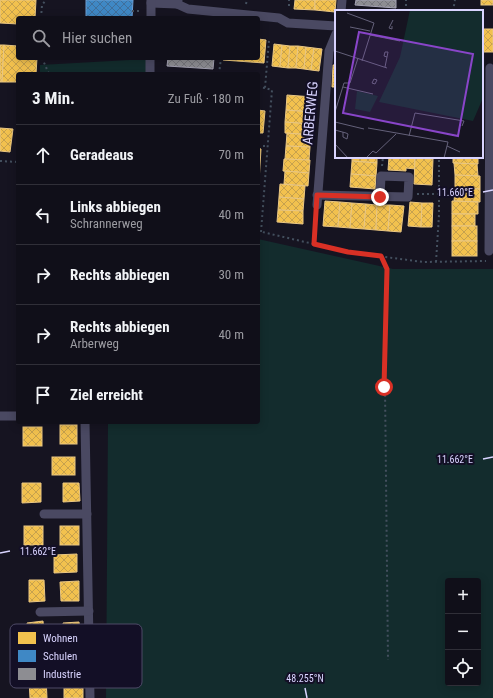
<!DOCTYPE html>
<html lang="de">
<head>
<meta charset="utf-8">
<style>
	body { margin:0; font-family:"Roboto Condensed",sans-serif; background:#1e1d26; color:#f1f3f6 }
	.controls { position:absolute; right:12px; bottom:12px; display:grid; overflow:hidden; border-radius:4px; box-shadow:0 2px 10px #0003 }
	.controls button { width:36px; height:36px; display:grid; place-items:center; padding:0; border:0; border-bottom:1px solid #302f38; background:#100f19; color:#f1f3f6; font:20px sans-serif }
	.stop { position:absolute; width:12px; height:12px; margin:-9px; border:3px solid #d93025; border-radius:50%; background:#fff }
	.stop.end { background:#d93025; border-color:#fff; box-shadow:0 1px 4px #0008 }
	.list { margin:0; padding:0; list-style:none }
	h2 { display:flex; justify-content:space-between; align-items:center; height:52px; margin:0; padding:0 16px; font-size:17px }
	h2 small { font-size:13px; font-weight:400; color:#9c9ca2 }
	.list li { display:grid; grid-template-columns:26px 1fr auto; gap:12px; align-items:center; box-sizing:border-box; height:60px; padding:0 16px; border-top:1px solid #302f38 }
	.list b { display:block; font-size:15px; white-space:nowrap }
	.list p { margin:0; font-size:13px; white-space:nowrap; color:#9c9ca2 }
	.list em { font-size:13px; font-style:normal; color:#9c9ca2 }
	.icon { flex:none; width:22px; height:22px; fill:none; stroke:currentColor; stroke-width:2; stroke-linecap:round; stroke-linejoin:round }
	.map { position:relative; flex:none; width:493px; height:698px; overflow:hidden }
	.search { position:absolute; background:#100f19; box-shadow:0 2px 10px #0003; left:16px; top:16px; width:244px; height:44px; display:flex; align-items:center; gap:10px; box-sizing:border-box; padding:0 14px; border-radius:4px; color:#9c9ca2; font-size:15px }
	.panel { position:absolute; background:#100f19; box-shadow:0 2px 10px #0003; left:16px; top:72px; width:244px; height:352px; border-radius:4px }
	.map>svg:first-child { display:block }
	.green { fill:#132c2d; fill-rule:evenodd }
	.homes { fill:url(#homes-cross-hatch); stroke:#eac783 }
	.schools { fill:url(#schools-cross-hatch); stroke:#6d9fd6 }
	.industry { fill:url(#industry-cross-hatch); stroke:#a4a2b3 }
	.lines { fill:none; stroke-linecap:round; stroke-linejoin:round }
	.path { stroke:#44505f; stroke-width:2; stroke-dasharray:2 3; stroke-linecap:butt }
	.minor { stroke:#4a4962; stroke-width:9 }
	.route { stroke:#d93025; stroke-width:5 }
	.ticks { fill:none; stroke:#d9d4ff; stroke-width:1.5 }
	.labels { text-anchor:middle; stroke-width:4; stroke-linejoin:round; paint-order:stroke }
	.street-label { font-size:14px; fill:#d9d4ff; stroke:#130f26 }
	.inset-road { fill:none; stroke:#64617a; stroke-width:1 }
	.view { fill:#8945c9; fill-opacity:0.15; stroke:#8945c9; stroke-width:2 }
	.inset-edge { fill:none; stroke:#d9d4ff; stroke-width:2 }
	.key { fill:#130f26; stroke:#4e4a67; stroke-width:1 }
	.key-label { font-size:11px; fill:#d9d4ff }
	.ticks-label { font-size:10px; text-anchor:middle; fill:#d9d4ff; stroke:#130f26; stroke-width:4; stroke-linejoin:round; paint-order:stroke }
</style>
</head>
<body>
<div class="map">
<svg width="493" height="698" viewBox="0 0 493 698">
	<defs>
		<pattern id="homes-cross-hatch" width="8" height="8" patternUnits="userSpaceOnUse"><rect width="8" height="8" fill="#f2c14e"/><path d="M0 0l8 8M0 8l8-8" fill="none" stroke="#c6a14e"/></pattern>
		<pattern id="schools-cross-hatch" width="8" height="8" patternUnits="userSpaceOnUse"><rect width="8" height="8" fill="#3f88c5"/><path d="M0 0l8 8M0 8l8-8" fill="none" stroke="#406f9b"/></pattern>
		<pattern id="industry-cross-hatch" width="8" height="8" patternUnits="userSpaceOnUse"><rect width="8" height="8" fill="#8d8d92"/><path d="M0 0l8 8M0 8l8-8" fill="none" stroke="#76767d"/></pattern>
	</defs>
	<rect width="100%" height="100%" fill="#161421"/>
	<g class="green">
		<path d="M 147,59 L 146,74 L 40,74 L 40,65 Z"/>
		<path d="M 258,239 L 393,269 L 493,269 L 493,698 L 106,698 L 108,422 L 258,422 ZM 448,581 L 478,581 L 478,683 L 448,683 Z"/>
	</g>
	<g class="homes">
		<path d="M 0,0 L 36,0 L 35,18 L 18,18 L 18,24 L 0,23 Z"/>
		<path d="M 295,0 L 315,0 L 315,10 L 294,9 Z"/>
		<path d="M 315,0 L 336,0 L 335,12 L 315,10 Z"/>
		<rect x="481" y="0" width="12" height="5"/>
		<rect x="482" y="29" width="11" height="23"/>
		<path d="M 258,39 L 266,40 L 264,63 L 223,60 L 223,58 L 258,58 Z"/>
		<path d="M 274,44 L 282,45 L 280,67 L 272,66 Z"/>
		<path d="M 0,45 L 4,45 L 2,82 L 0,82 Z"/>
		<path d="M 4,45 L 18,46 L 18,58 L 37,58 L 36,74 L 18,74 L 18,82 L 2,82 Z"/>
		<path d="M 282,45 L 290,46 L 288,68 L 280,67 Z"/>
		<path d="M 290,46 L 298,46 L 296,68 L 288,68 Z"/>
		<path d="M 298,46 L 306,47 L 304,69 L 296,68 Z"/>
		<path d="M 306,47 L 314,48 L 311,70 L 304,69 Z"/>
		<path d="M 314,48 L 322,49 L 319,71 L 311,70 Z"/>
		<path d="M 333,65 L 336,65 L 336,87 L 332,87 Z"/>
		<path d="M 287,95 L 313,97 L 312,112 L 286,110 Z"/>
		<path d="M 258,110 L 265,111 L 263,133 L 258,133 Z"/>
		<path d="M 286,110 L 310,112 L 309,124 L 285,122 Z"/>
		<path d="M 285,122 L 309,124 L 310,135 L 285,133 Z"/>
		<path d="M 0,128 L 13,129 L 10,152 L 0,151 Z"/>
		<path d="M 287,133 L 310,135 L 310,147 L 286,146 Z"/>
		<path d="M 286,146 L 310,147 L 309,160 L 285,159 Z"/>
		<path d="M 258,148 L 261,149 L 259,182 L 258,182 Z"/>
		<path d="M 352,157 L 377,157 L 377,163 L 352,161 Z"/>
		<path d="M 389,157 L 415,158 L 415,169 L 406,168 L 406,171 L 388,170 Z"/>
		<path d="M 453,157 L 478,157 L 478,164 L 453,163 Z"/>
		<path d="M 415,158 L 433,159 L 432,185 L 414,184 Z"/>
		<path d="M 284,159 L 310,160 L 309,173 L 283,171 Z"/>
		<path d="M 352,161 L 377,163 L 376,176 L 351,174 Z"/>
		<path d="M 454,163 L 477,164 L 478,176 L 455,175 Z"/>
		<path d="M 285,171 L 309,173 L 308,186 L 284,184 Z"/>
		<path d="M 351,174 L 376,176 L 375,189 L 350,187 Z"/>
		<path d="M 455,175 L 480,176 L 480,189 L 455,188 Z"/>
		<path d="M 280,184 L 305,186 L 304,199 L 279,197 Z"/>
		<path d="M 455,188 L 480,189 L 480,202 L 454,201 Z"/>
		<path d="M 279,197 L 304,199 L 303,211 L 278,210 Z"/>
		<path d="M 325,201 L 340,202 L 338,227 L 323,226 Z"/>
		<path d="M 452,201 L 478,202 L 478,214 L 452,214 Z"/>
		<path d="M 340,202 L 352,203 L 350,228 L 338,227 Z"/>
		<path d="M 410,202 L 422,203 L 421,227 L 408,226 Z"/>
		<path d="M 352,203 L 366,204 L 364,229 L 350,228 Z"/>
		<path d="M 422,203 L 433,203 L 432,227 L 421,227 Z"/>
		<path d="M 366,204 L 377,205 L 376,230 L 364,229 Z"/>
		<path d="M 377,205 L 390,205 L 388,231 L 376,230 Z"/>
		<path d="M 390,205 L 404,206 L 401,232 L 388,231 Z"/>
		<path d="M 278,210 L 303,211 L 303,224 L 277,222 Z"/>
		<rect x="452" y="214" width="23" height="12"/>
		<rect x="452" y="226" width="25" height="15"/>
		<rect x="452" y="241" width="25" height="15"/>
		<rect x="60" y="425" width="17" height="19"/>
		<rect x="23" y="427" width="19" height="19"/>
		<rect x="52" y="457" width="23" height="18"/>
		<path d="M 22,483 L 41,483 L 41,502 L 22,503 Z"/>
		<path d="M 63,483 L 79,483 L 80,501 L 63,502 Z"/>
		<rect x="24" y="526" width="19" height="19"/>
		<rect x="60" y="526" width="19" height="19"/>
		<path d="M 77,554 L 77,572 L 54,573 L 54,555 Z"/>
		<path d="M 29,580 L 44,580 L 45,601 L 29,602 Z"/>
		<path d="M 79,581 L 79,601 L 61,601 L 60,582 Z"/>
		<path d="M 43,621 L 45,643 L 30,645 L 27,623 Z"/>
		<path d="M 79,622 L 81,641 L 65,642 L 63,623 Z"/>
		<path d="M 46,678 L 47,698 L 30,698 L 29,679 Z"/>
		<rect x="64" y="680" width="19" height="18"/>
	</g>
	<path class="schools" d="M 86,0 L 133,0 L 132,18 L 86,18 Z"/>
	<g class="industry">
		<path d="M 356,0 L 396,0 L 396,8 L 355,5 Z"/>
		<path d="M 168,58 L 214,58 L 213,69 L 167,66 Z"/>
	</g>
	<g class="lines">
		<g class="path">
			<path d="M 246,4 L 247,0"/>
			<path d="M 289,6 L 289,0"/>
			<path d="M 132,11 L 142,11"/>
			<path d="M 406,11 L 406,0"/>
			<path d="M 453,11 L 455,0"/>
			<path d="M 41,18 L 42,5 L 46,0"/>
			<path d="M 42,58 L 49,74"/>
			<path d="M 219,74 L 221,58"/>
			<path d="M 258,87 L 265,88"/>
			<path d="M 258,146 L 268,146"/>
			<path d="M 0,161 L 18,162"/>
			<path d="M 382,166 L 383,157"/>
			<path d="M 417,194 L 439,194"/>
			<path d="M 258,231 L 348,252 L 423,262 L 486,261"/>
			<path d="M 261,232 L 272,90 L 265,88 L 269,40"/>
			<path d="M 314,244 L 316,215"/>
			<path d="M 381,256 L 387,269 L 385,387 L 388,660"/>
			<path d="M 436,262 L 439,215 L 439,157"/>
		</g>
		<g class="minor">
			<path d="M 178,0 L 177,4 L 188,9 L 279,18 L 288,23 L 336,26"/>
			<path d="M 151,3 L 177,4"/>
			<path d="M 341,11 L 342,0"/>
			<path d="M 151,18 L 151,0"/>
			<path d="M 150,74 L 150,58"/>
			<path d="M 317,195 L 408,197 L 409,177 L 381,176 L 380,197"/>
			<path d="M 317,205 L 329,51 L 336,34"/>
			<path d="M 489,251 L 490,68"/>
			<path d="M 0,416 L 18,416"/>
			<path d="M 85,422 L 90,698"/>
			<path d="M 44,514 L 87,514"/>
			<path d="M 40,612 L 89,611"/>
		</g>
	</g>
	<g class="lines">
		<path class="route" d="M 380,197 L 317,195 L 314,244 L 348,252 L 381,256 L 387,269 L 384,387"/>
	</g>
	<path class="ticks" d="M 483,192 L 493,190M 483,459 L 493,457M 0,553 L 10,551M 305,688 L 307,698"/>
	<g class="labels">
		<g class="street-label">
			<text transform="translate(310 113) rotate(-85)" y="5">ARBERWEG</text>
		</g>
	</g>
	<g transform="translate(335 10)">
		<rect width="148" height="148" fill="#161421"/>
		<path d="M 75,0 L 148,0 L 148,88 L 138,111 L 44,92 L 65,47 ZM 22,81 L 43,86 L 35,102 L 20,99 Z" fill="#132c2d"/>
		<path class="inset-road" d="M 12,3 L 39,13 L 27,51M 57,16 L 57,19 L 54,18 L 58,10M 15,17 L 35,21M 35,25 L 65,31M 0,41 L 52,58M 50,57 L 53,42 L 50,42 L 49,46 L 52,47M 39,69 L 42,70 L 40,74 L 37,73 ZM 8,77 L 38,84M 0,102 L 9,73 L 15,73 L 23,48M 0,112 L 29,119M 33,118 L 113,132 L 109,148M 0,120 L 11,123 L 13,124 L 12,129 L 8,127 L 8,122M 74,126 L 80,103 L 129,111 L 127,116M 0,134 L 13,148M 112,136 L 125,142M 41,143 L 61,124M 31,148 L 38,141 L 41,143"/>
		<path class="view" d="M 24,22 L 138,44 L 123,126 L 8,103 Z"/>
		<rect width="148" height="148" class="inset-edge"/>
	</g>
	<rect x="10" y="624" width="132" height="64" rx="6" class="key"/>
	<rect x="18" y="632" width="18" height="12" fill="#f2c14e"/>
	<rect x="18" y="650" width="18" height="12" fill="#3f88c5"/>
	<rect x="18" y="668" width="18" height="12" fill="#8d8d92"/>
	<g class="key-label">
		<text x="43" y="642">Wohnen</text>
		<text x="43" y="660">Schulen</text>
		<text x="43" y="678">Industrie</text>
	</g>
	<g class="ticks-label">
		<text x="455" y="196">11.660°E</text>
		<text x="455" y="463">11.662°E</text>
		<text x="38" y="555">11.662°E</text>
		<text x="305" y="682">48.255°N</text>
	</g>
</svg>
<div class="controls">
<button>+</button>
<button>−</button>
<button><svg class="icon" aria-label="locate" viewBox="0 0 24 24"><circle cx="12" cy="12" r="6"/><path d="M12 2v4M12 18v4M2 12h4M18 12h4"/></svg></button>
</div>
<div class="stop" style="left:384px;top:387px"></div>
<div class="stop end" style="left:380px;top:197px"></div>
<div class="search"><svg class="icon" aria-label="search" viewBox="0 0 24 24"><circle cx="10" cy="10" r="6"/><path d="M15 15l6 6"/></svg>Hier suchen</div>
<section class="panel">
<h2>3 Min.<small>Zu Fuß · 180 m</small></h2>
<ul class="list">
<li><svg class="icon" aria-label="ahead" viewBox="0 0 24 24"><path d="M12 20V5M6 11l6-6 6 6"/></svg><div><b>Geradeaus</b></div><em>70 m</em></li>
<li><svg class="icon" aria-label="left" viewBox="0 0 24 24"><path d="M17 20v-9H6M10 6l-5 5 5 5"/></svg><div><b>Links abbiegen</b><p>Schrannerweg</p></div><em>40 m</em></li>
<li><svg class="icon" aria-label="right" viewBox="0 0 24 24"><path d="M7 20v-9h11M14 6l5 5-5 5"/></svg><div><b>Rechts abbiegen</b></div><em>30 m</em></li>
<li><svg class="icon" aria-label="right" viewBox="0 0 24 24"><path d="M7 20v-9h11M14 6l5 5-5 5"/></svg><div><b>Rechts abbiegen</b><p>Arberweg</p></div><em>40 m</em></li>
<li><svg class="icon" aria-label="arrive" viewBox="0 0 24 24"><path d="M6 21V4h12l-3 4 3 4H6"/></svg><div><b>Ziel erreicht</b></div></li>
</ul>
</section>
</div>
</body>
</html>
